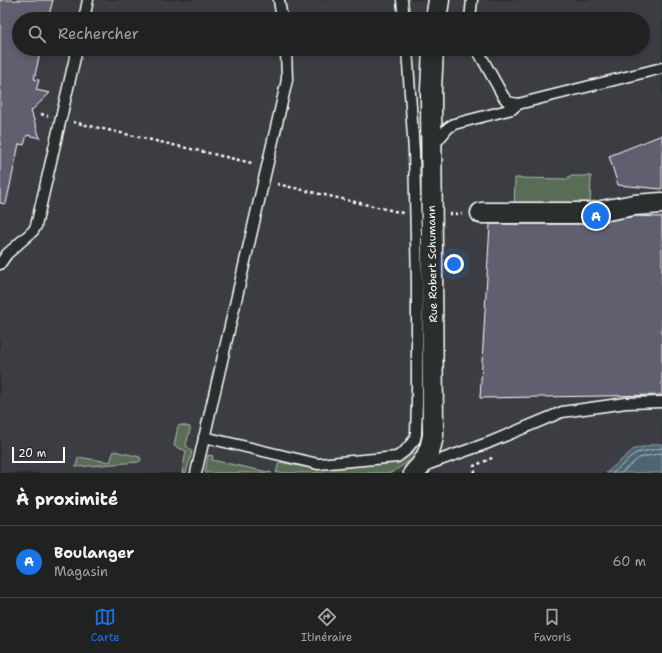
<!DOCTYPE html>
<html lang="fr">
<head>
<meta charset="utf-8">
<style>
	body { margin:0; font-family:"Shantell Sans",sans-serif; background:#2d2f2f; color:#f1f3f6 }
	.scale { position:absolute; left:12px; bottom:10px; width:53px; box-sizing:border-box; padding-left:4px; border:2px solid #fff; border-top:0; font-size:11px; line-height:14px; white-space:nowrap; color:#fff; -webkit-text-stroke:3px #2a2d2e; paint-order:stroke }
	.you { position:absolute; left:454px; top:264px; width:14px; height:14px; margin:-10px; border:3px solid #fff; border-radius:50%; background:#1a73e8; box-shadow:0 0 0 6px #1a73e833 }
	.badge { display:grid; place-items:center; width:26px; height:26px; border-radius:50%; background:#1a73e8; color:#fff; font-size:13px; font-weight:700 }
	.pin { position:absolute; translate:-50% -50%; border:2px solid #fff; box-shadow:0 1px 4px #0006 }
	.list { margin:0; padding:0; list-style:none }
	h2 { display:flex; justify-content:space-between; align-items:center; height:52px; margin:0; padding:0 16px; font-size:17px }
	h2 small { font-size:13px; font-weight:400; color:#a2a4a5 }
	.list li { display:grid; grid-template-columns:26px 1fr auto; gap:12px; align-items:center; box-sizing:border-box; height:72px; padding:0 16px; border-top:1px solid #3d3f40 }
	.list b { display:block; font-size:15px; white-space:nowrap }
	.list p { margin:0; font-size:13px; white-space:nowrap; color:#a2a4a5 }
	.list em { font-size:13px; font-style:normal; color:#a2a4a5 }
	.icon { flex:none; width:22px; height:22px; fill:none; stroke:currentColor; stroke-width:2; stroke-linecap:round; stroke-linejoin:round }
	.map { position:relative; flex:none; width:662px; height:473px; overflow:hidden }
	.search { position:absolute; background:#202222; box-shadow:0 2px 6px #0003; left:12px; right:12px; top:12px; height:44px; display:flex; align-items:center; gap:10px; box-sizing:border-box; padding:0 14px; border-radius:22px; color:#a2a4a5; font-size:15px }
	.sheet { height:124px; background:#202222 }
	nav { display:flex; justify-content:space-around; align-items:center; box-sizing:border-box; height:56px; border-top:1px solid #3d3f40; background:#202222; font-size:11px; color:#a2a4a5 }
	nav a { display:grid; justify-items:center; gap:2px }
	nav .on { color:#1a73e8 }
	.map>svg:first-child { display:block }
	.built { fill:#3a3c42; fill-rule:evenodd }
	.green { fill:#586c57; stroke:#acb6ab }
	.water { fill:#4d6572; stroke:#94a3aa }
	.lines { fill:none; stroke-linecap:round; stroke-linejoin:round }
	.shore { stroke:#b8c1c7; stroke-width:1 }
	.building { fill:#5e5e70; stroke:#fff }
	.lane-casing { stroke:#fff; stroke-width:13 }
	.street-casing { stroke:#fff; stroke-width:23 }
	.path { stroke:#fff; stroke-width:2.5; stroke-dasharray:3 3; stroke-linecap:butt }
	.lane { stroke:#2a2d2e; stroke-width:10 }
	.street { stroke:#2a2d2e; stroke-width:20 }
	.labels { text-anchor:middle; stroke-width:4; stroke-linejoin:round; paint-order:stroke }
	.street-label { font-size:11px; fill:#fff; stroke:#2a2d2e }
</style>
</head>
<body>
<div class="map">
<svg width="662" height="473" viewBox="0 0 662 473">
	<rect width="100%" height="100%" fill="#2a2d2e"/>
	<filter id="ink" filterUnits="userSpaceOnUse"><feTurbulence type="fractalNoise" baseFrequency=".025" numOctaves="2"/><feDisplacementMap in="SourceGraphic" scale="8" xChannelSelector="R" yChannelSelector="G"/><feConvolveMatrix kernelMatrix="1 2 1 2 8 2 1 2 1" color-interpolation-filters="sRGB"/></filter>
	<g filter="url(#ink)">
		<path class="built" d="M 0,0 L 662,0 L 662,473 L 0,473 ZM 19,19 L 643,19 L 643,49 L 19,49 Z"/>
		<g class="green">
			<path d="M 569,176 L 591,176 L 590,209 L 514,211 L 515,178 L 569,179 Z"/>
			<path d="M 422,408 L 423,433 L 420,449 L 413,459 L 391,473 L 276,473 L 279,462 L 310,468 L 399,459 L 412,451 L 419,438 L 421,409 Z"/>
			<path d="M 181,425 L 190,427 L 190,430 L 186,445 L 192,452 L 186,473 L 182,473 L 186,451 L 174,446 L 178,426 Z"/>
			<path d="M 114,451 L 140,457 L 141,460 L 139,462 L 76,467 L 78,457 L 110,462 Z"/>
			<path d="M 208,455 L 213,456 L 212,460 L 272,473 L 205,473 Z"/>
		</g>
		<path class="water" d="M 656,444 L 662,444 L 662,473 L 606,473 L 634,449 Z"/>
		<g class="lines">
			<g class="shore">
				<path d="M 613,473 L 636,453 L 662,448"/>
				<path d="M 621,473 L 639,458 L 662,453"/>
			</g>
		</g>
		<g class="building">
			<path d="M 0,0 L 53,0 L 48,19 L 19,19 L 19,49 L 41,49 L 34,79 L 39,80 L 36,90 L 50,93 L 31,111 L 40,138 L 27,135 L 24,145 L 19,144 L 6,204 L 0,203 Z"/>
			<path d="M 662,135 L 662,189 L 618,185 L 609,156 Z"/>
			<path d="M 635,216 L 662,217 L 662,395 L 480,398 L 490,224 L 591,224 Z"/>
		</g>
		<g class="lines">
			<defs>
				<g id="lane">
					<path d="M 279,0 L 282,19"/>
					<path d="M 402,0 L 404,19"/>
					<path d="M 84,19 L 88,0"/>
					<path d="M 470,19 L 472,0"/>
					<path d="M 477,49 L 503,96 L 508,102 L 518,104"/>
					<path d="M 433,146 L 448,128 L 454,124 L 512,109 L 518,104 L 662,68"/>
					<path d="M 0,264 L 7,254 L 33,231 L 36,226 L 77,49"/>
					<path d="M 204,437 L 318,464 L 397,457 L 405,451 L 415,439 L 416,434 L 417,404 L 417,281 L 414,151 L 407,49"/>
					<path d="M 423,466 L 488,443 L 562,412 L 626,403 L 662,402"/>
					<path d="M 196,473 L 287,80 L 286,49"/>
				</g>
				<g id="street">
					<path d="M 436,19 L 439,0"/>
					<path d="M 481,213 L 591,213 L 634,205 L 662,203"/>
					<path d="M 414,473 C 426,462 431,450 433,435 L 431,90 L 433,49"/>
				</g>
			</defs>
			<use href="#lane" class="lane-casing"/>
			<use href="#street" class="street-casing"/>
			<g class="path">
				<path d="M 41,114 L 48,116"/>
				<path d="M 73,122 L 252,163 L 251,165"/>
				<path d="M 277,184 L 403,213"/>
				<path d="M 449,214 L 462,214"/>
				<path d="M 475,473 L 474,466 L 494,457"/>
			</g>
			<use href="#lane" class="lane"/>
			<use href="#street" class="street"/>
		</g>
	</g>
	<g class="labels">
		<g class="street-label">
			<text transform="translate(432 264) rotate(-91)" y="4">Rue Robert Schumann</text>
		</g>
	</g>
</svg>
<div class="scale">20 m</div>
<div class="you"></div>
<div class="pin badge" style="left:596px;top:216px">A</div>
<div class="search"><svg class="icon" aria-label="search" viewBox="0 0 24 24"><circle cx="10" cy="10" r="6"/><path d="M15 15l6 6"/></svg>Rechercher</div>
</div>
<section class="sheet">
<h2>À proximité<small></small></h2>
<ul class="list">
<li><span class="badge">A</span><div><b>Boulanger</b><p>Magasin</p></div><em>60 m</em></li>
</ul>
</section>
<nav>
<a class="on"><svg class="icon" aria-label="map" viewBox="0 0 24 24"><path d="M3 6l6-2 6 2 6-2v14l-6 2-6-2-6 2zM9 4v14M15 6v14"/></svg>Carte</a>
<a><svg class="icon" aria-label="directions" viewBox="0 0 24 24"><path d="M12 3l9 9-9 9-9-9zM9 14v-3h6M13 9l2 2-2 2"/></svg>Itinéraire</a>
<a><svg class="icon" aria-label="saved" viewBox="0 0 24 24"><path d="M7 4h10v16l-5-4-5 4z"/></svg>Favoris</a>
</nav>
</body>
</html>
